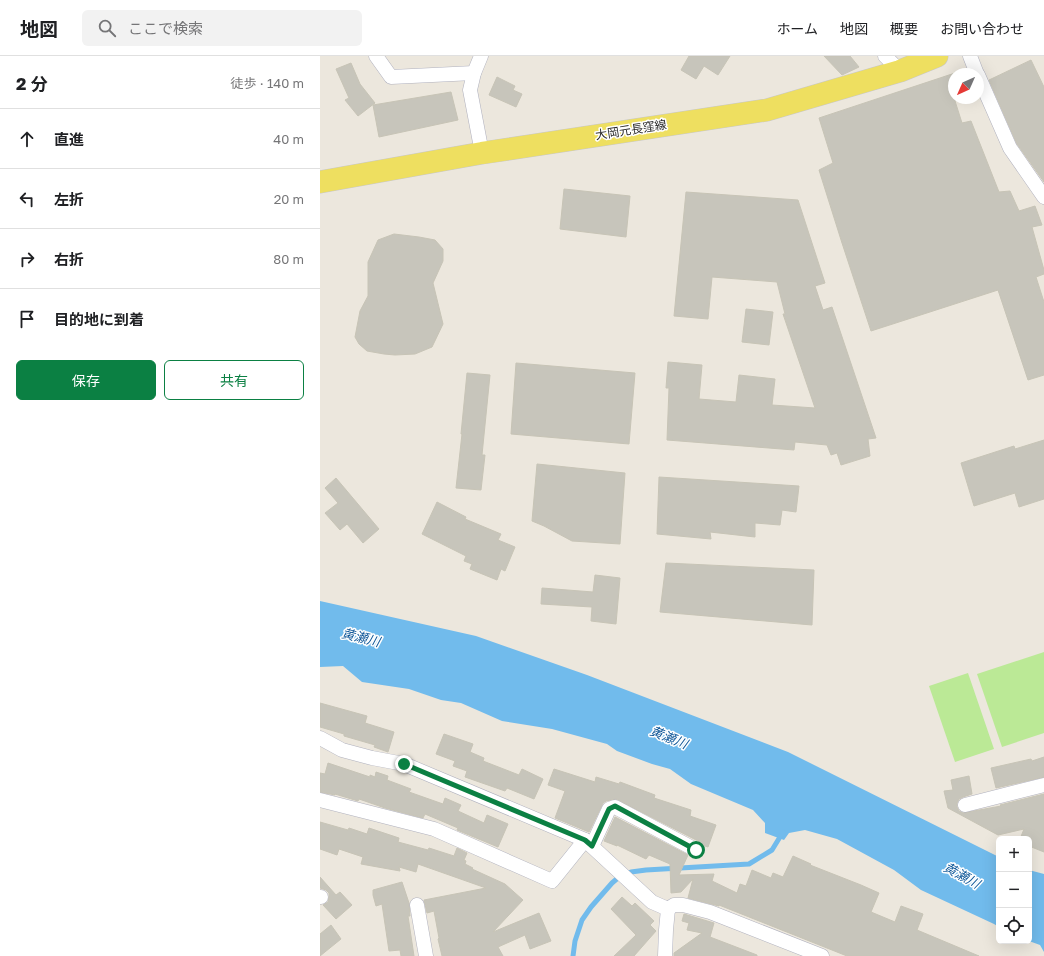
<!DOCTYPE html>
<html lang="ja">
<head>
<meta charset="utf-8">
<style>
	body { margin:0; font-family:"Golos Text","Noto Sans JP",sans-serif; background:#f2f2f2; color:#202124 }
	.controls { position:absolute; right:12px; bottom:12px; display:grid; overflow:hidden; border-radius:6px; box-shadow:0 4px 16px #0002 }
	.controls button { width:36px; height:36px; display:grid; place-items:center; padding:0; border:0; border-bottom:1px solid #e0e0e0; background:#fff; color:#202124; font:20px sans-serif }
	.compass { position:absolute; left:628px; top:12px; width:36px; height:36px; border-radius:50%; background:#fff; box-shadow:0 4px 16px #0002; rotate:225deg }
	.stop { position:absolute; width:12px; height:12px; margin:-9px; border:3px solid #0b8043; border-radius:50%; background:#fff }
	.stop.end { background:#0b8043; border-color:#fff; box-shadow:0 1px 4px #0008 }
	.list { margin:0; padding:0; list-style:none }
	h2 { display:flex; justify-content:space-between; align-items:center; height:52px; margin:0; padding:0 16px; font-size:17px }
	h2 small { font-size:13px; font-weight:400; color:#757577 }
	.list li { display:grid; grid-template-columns:26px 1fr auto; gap:12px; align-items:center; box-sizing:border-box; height:60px; padding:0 16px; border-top:1px solid #e0e0e0 }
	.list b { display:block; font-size:15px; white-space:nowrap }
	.list em { font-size:13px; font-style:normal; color:#757577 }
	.actions { display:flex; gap:8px; padding:12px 16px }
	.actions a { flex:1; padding:9px 0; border:1px solid #0b8043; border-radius:6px; text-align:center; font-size:14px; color:#0b8043 }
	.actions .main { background:#0b8043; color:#fff }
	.icon { flex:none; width:22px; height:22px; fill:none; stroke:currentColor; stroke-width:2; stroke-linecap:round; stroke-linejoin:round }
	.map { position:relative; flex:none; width:724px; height:900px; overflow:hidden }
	header { display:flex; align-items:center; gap:24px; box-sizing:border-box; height:56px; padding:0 20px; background:#fff; border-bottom:1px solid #e0e0e0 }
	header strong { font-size:19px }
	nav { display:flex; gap:22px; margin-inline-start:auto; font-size:14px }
	.search { width:280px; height:36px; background:#f2f2f2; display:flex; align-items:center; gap:10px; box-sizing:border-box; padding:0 14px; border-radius:6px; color:#757577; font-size:15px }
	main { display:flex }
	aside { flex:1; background:#fff }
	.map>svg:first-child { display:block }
	.pitch { fill:#bbe996 }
	.water { fill:#71bbec }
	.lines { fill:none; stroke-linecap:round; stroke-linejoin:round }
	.stream { stroke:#71bbec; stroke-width:5 }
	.building { fill:#c7c5bb; stroke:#c7c4b6 }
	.street-casing { stroke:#b0b1be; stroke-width:15 }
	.primary-casing { stroke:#c8c8c8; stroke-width:23 }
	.street { stroke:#fff; stroke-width:14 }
	.primary { stroke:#eedf60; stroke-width:22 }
	.route { stroke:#0b8043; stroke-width:5 }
	.labels { text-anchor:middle; stroke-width:3; stroke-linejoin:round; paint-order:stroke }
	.street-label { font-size:12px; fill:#2a2a2a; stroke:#fff }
	.water-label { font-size:13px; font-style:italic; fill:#105899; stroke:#fff }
</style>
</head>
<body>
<header>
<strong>地図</strong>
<div class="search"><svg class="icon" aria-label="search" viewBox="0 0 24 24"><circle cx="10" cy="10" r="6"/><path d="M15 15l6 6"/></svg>ここで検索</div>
<nav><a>ホーム</a><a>地図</a><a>概要</a><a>お問い合わせ</a></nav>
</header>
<main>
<aside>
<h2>2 分<small>徒歩 · 140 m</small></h2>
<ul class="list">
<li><svg class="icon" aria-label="ahead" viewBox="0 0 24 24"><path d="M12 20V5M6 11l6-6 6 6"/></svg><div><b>直進</b></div><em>40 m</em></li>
<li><svg class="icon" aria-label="left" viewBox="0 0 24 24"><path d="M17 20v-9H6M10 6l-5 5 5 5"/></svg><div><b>左折</b></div><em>20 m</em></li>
<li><svg class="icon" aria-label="right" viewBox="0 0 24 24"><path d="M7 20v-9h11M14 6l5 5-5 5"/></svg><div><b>右折</b></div><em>80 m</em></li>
<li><svg class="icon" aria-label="arrive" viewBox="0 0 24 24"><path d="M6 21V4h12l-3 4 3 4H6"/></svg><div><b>目的地に到着</b></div></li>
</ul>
<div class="actions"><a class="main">保存</a><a>共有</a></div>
</aside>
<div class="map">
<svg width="724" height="900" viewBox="0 0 724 900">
	<rect width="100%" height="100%" fill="#ece7dd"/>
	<g class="pitch">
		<path d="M 724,596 L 724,677 L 682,691 L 657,618 Z"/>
		<path d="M 648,617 L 674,693 L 635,706 L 609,630 Z"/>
	</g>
	<g class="water">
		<path d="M 0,545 L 156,580 L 267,619 L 468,696 L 679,801 L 679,871 L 674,868 L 601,834 L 574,814 L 517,783 L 485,774 L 469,777 L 464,784 L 445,777 L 445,767 L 433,754 L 371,728 L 350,713 L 332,708 L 297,695 L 287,688 L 232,673 L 182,665 L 141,647 L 121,644 L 89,633 L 42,626 L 23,610 L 0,611 Z"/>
		<path d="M 709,814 L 724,818 L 724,896 L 720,889 L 709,885 Z"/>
	</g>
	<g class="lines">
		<path class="stream" d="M 253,900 L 255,885 L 262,864 L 271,851 L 292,827 L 299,821 L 311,816 L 326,814 L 429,808 L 452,794 L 463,776"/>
	</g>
	<g class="building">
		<path d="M 369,0 L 410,0 L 398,19 L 384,10 L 376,23 L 361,14 Z"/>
		<path d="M 504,0 L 530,0 L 539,11 L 522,19 Z"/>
		<path d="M 711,4 L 724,31 L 724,126 L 697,88 L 669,24 Z"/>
		<path d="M 31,7 L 40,28 L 55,47 L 38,60 L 25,44 L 29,42 L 16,13 Z"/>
		<path d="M 635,17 L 634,42 L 641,42 L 635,45 L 642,67 L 651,65 L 679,136 L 690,135 L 699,155 L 715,150 L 722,169 L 712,171 L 724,214 L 724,218 L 716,221 L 724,246 L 724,319 L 708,324 L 678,234 L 551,275 L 522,187 L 499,114 L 513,107 L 499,62 Z"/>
		<path d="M 177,21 L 195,30 L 193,34 L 202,38 L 196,51 L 169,39 Z"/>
		<path d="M 131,36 L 138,64 L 59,81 L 53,49 Z"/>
		<path d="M 244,133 L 310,140 L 306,181 L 240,173 Z"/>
		<path d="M 366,136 L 478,144 L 505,227 L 495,230 L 503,254 L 512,251 L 556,382 L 548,383 L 550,400 L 521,409 L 517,397 L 511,399 L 507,389 L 475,386 L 474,394 L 347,384 L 349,332 L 346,332 L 348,306 L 382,309 L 379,343 L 416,346 L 419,319 L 455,323 L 452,349 L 495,352 L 463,258 L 465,258 L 457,226 L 392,221 L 388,263 L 354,260 Z"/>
		<path d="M 74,178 L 99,181 L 115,184 L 123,193 L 123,205 L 113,227 L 123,268 L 112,291 L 95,298 L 75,299 L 64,298 L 47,295 L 39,288 L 35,281 L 40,255 L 48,240 L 48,206 L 58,184 Z"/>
		<path d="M 426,253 L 453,256 L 449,289 L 422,286 Z"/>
		<path d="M 196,307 L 315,317 L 309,388 L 191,378 Z"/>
		<path d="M 147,317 L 170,319 L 162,399 L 165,399 L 161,434 L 136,432 L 142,378 L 141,378 Z"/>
		<path d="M 724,384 L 724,443 L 699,451 L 695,437 L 654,450 L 641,407 L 694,390 L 695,393 Z"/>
		<path d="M 217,408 L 305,417 L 300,488 L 252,485 L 224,470 L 212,465 Z"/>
		<path d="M 339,421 L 479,430 L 476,456 L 462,454 L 460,469 L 435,467 L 435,481 L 390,476 L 391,483 L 337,478 Z"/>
		<path d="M 16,422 L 59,473 L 43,487 L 27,468 L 20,474 L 5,457 L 18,447 L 5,432 Z"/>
		<path d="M 117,446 L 146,461 L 145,463 L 181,478 L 178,484 L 195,491 L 185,515 L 181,513 L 177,524 L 150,513 L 152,508 L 144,505 L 146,500 L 102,478 Z"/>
		<path d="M 346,507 L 494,514 L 492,569 L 340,556 Z"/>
		<path d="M 275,519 L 300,522 L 296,568 L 271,565 L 272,551 L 221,548 L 222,532 L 273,536 Z"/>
		<path d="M 0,647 L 47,660 L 45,667 L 74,676 L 68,696 L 54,691 L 55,689 L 24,680 L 24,678 L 0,671 Z"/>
		<path d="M 124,678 L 153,688 L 150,696 L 164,702 L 163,705 L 199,719 L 202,713 L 223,723 L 214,743 L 187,732 L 185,735 L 145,721 L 147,715 L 133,710 L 135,705 L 116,698 Z"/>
		<path d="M 724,701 L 724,721 L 676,732 L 671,712 L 711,703 L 712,705 Z"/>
		<path d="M 8,707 L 50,721 L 50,719 L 55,721 L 56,716 L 68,720 L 67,724 L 91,733 L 89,736 L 123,748 L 125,742 L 141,749 L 138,755 L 164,767 L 167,759 L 188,768 L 178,791 L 137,774 L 138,772 L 105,758 L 103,762 L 65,752 L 39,743 L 38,745 L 15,738 L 15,739 L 0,736 L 0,717 L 5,718 Z"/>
		<path d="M 234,713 L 275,726 L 276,721 L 299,728 L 300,726 L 335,739 L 334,742 L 371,754 L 370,760 L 396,769 L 388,791 L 382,789 L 380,786 L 296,743 L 286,745 L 283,747 L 269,776 L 235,762 L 245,735 L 228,729 Z"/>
		<path d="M 649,720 L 652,738 L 643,741 L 639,743 L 637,747 L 637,751 L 639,755 L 643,757 L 681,750 L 680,749 L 724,738 L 724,796 L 709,790 L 709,783 L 700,783 L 704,773 L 678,779 L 628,752 L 624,735 L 633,734 L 631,724 Z"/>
		<path d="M 295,761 L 368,799 L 359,819 L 394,818 L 392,825 L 417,837 L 420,828 L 426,830 L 432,814 L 451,822 L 453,817 L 463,821 L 473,800 L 491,808 L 490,809 L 541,829 L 559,837 L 551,856 L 575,866 L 581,850 L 603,858 L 597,874 L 659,900 L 527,900 L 399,849 L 399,850 L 368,842 L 373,823 L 361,836 L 351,837 L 350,808 L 329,799 L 326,803 L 297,789 L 297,790 L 284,785 Z"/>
		<path d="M 0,766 L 28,774 L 29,772 L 47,778 L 49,772 L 79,782 L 78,786 L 108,794 L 109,792 L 134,800 L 137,792 L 147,797 L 144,804 L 146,805 L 145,808 L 153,812 L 152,813 L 185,828 L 203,844 L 173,876 L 219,857 L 231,885 L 210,893 L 205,879 L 178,891 L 183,900 L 122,900 L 118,883 L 119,882 L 114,855 L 107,857 L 104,844 L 166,832 L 98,808 L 96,816 L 79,811 L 80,815 L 41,808 L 43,801 L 19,793 L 17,799 L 0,793 Z"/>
		<path d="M 0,821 L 16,839 L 20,836 L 32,849 L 16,863 L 3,849 L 8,846 L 9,841 L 9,837 L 6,834 L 0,832 Z"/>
		<path d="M 82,826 L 89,847 L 90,860 L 88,860 L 94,900 L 81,900 L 80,894 L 69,895 L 62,848 L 56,850 L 53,839 L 53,834 Z"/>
		<path d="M 302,841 L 312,850 L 315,847 L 334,865 L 330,869 L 336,875 L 314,900 L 294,900 L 316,879 L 291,853 Z"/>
		<path d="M 364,858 L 394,867 L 390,881 L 437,899 L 437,900 L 354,900 L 354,897 L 382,877 L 367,874 L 369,867 L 362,865 Z"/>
		<path d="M 11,869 L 21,883 L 0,900 L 0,878 Z"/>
	</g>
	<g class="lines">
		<defs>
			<g id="street">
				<path d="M 56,0 L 71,21 L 154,17"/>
				<path d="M 161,0 L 154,17 L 150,34 L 162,97"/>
				<path d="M 565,0 L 580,15"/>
				<path d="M 650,0 L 657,18"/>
				<path d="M 658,19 L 690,92 L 724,141"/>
				<path d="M 0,682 L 22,694 L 52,702 L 84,708 L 265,784 L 332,846 L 348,853 L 346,874 L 345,900"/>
				<path d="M 0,744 L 114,773 L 232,825 L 265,784"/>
				<path d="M 645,749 L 724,729"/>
				<path d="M 272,790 L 289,753 L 295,751 L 376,794"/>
				<path d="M 0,841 L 1,841"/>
				<path d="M 97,849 L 106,900"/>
				<path d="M 348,853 L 354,849 L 363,849 L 390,856 L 502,900"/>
			</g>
			<path id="primary" d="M 0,126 L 162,97 L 447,54 L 580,15 L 617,0"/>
		</defs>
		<use href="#street" class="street-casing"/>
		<use href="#primary" class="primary-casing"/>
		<use href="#street" class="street"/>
		<use href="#primary" class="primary"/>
	</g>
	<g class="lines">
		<path class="route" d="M 84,708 L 265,784 L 272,790 L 289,753 L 295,750 L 376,794"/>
	</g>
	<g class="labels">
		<g class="street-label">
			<text transform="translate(311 74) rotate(-9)" y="4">大岡元長窪線</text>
		</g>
		<g class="water-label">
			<text transform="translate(41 581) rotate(14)" y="5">黄瀬川</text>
			<text transform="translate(349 681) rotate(22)" y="5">黄瀬川</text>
			<text transform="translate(642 819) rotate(29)" y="5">黄瀬川</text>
		</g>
	</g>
</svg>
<div class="controls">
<button>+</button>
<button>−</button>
<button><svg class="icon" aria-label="locate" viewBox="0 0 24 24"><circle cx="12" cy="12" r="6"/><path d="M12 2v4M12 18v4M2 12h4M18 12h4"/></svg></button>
</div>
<svg class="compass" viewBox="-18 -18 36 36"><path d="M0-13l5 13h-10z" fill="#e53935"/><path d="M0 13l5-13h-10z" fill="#757577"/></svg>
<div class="stop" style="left:376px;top:794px"></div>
<div class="stop end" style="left:84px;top:708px"></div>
</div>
</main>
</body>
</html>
